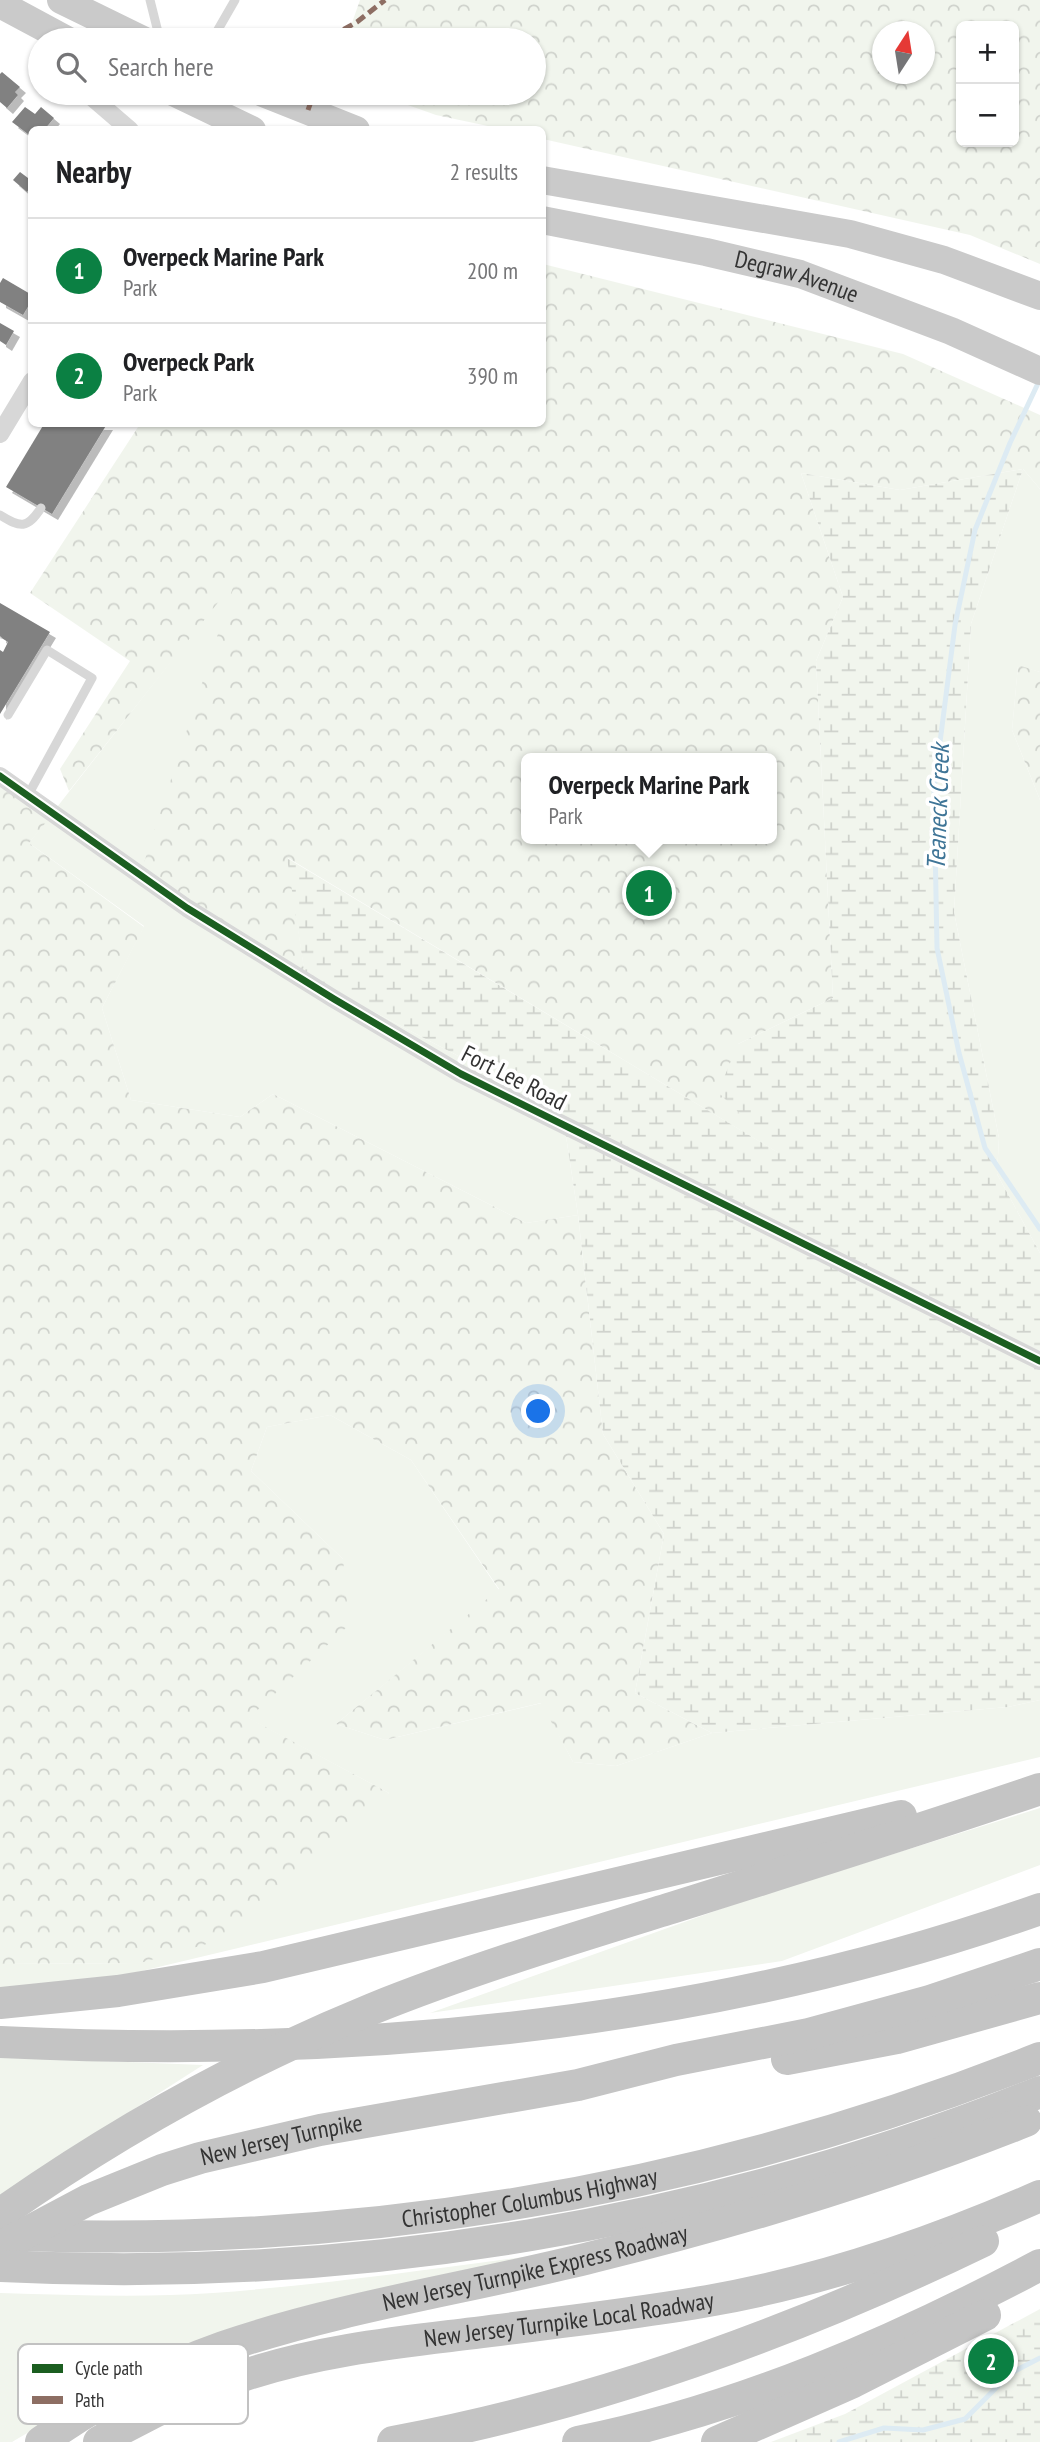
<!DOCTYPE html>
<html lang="en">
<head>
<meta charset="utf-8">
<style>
	body { margin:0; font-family:"PT Sans Narrow",sans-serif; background:#f6f6f6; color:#202124 }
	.controls { position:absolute; right:21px; top:21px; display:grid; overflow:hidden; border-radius:10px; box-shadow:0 2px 5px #0004 }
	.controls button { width:63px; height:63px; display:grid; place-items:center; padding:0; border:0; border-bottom:2px solid #e0e0e0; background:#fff; color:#202124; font:35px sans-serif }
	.compass { position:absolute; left:872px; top:21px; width:63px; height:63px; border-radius:50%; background:#fff; box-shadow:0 2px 5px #0004; rotate:12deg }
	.you { position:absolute; left:539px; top:1412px; width:24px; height:24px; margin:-18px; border:5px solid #fff; border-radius:50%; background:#1a73e8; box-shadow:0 0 0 10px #1a73e833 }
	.badge { display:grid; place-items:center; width:46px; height:46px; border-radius:50%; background:#0b8043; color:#fff; font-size:23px; font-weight:700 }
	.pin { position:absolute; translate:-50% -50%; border:4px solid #fff; box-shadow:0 2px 7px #0006 }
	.popup { position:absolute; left:521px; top:753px; width:256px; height:91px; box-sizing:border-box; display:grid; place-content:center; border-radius:10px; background:#fff; filter:drop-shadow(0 2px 5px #0005); font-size:23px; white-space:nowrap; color:#757577 }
	.popup b { font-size:26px; color:#202124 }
	.popup::after { content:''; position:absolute; left:50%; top:100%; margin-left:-14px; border:14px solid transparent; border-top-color:#fff }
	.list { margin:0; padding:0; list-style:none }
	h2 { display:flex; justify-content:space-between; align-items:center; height:91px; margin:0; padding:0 28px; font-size:30px }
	h2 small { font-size:23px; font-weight:400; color:#757577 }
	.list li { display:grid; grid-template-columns:46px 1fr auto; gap:21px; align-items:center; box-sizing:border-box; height:105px; padding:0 28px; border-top:2px solid #e0e0e0 }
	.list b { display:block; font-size:26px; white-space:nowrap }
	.list p { margin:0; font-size:23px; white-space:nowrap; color:#757577 }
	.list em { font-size:23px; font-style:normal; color:#757577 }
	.icon { flex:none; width:38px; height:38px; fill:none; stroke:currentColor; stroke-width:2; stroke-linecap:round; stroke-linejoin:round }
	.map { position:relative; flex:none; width:1040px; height:2442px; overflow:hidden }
	.search { position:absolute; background:#fff; box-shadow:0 2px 5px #0004; left:28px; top:28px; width:518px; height:77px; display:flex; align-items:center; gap:18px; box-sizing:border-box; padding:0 24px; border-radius:38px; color:#757577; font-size:26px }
	.panel { position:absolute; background:#fff; box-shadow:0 2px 5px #0004; left:28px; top:126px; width:518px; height:301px; border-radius:10px }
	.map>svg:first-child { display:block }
	.green { fill:#f1f5ed }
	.forest { fill:url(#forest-crowns); fill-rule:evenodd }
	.wetland { fill:url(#wetland-marsh) }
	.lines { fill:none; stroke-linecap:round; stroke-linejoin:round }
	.stream { stroke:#ddebf3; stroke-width:5 }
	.building { fill:#818181; filter:url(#shadow) }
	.path { stroke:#d6d6d6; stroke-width:3.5; stroke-dasharray:3.5 3.5; stroke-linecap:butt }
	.lane { stroke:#d7d7d7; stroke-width:9 }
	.street { stroke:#d7d7d7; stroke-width:18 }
	.primary { stroke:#cacaca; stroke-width:28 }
	.highway { stroke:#c4c4c4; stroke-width:32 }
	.quiet { stroke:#8d6e63; stroke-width:5; stroke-dasharray:10 5; stroke-linecap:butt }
	.cycleway-casing { stroke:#fff; stroke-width:11 }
	.cycleway { stroke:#1b5e20; stroke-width:7 }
	.labels { text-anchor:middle; stroke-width:7; stroke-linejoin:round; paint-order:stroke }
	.street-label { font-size:24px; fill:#333; stroke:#fff }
	.water-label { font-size:26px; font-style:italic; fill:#3f7597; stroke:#fff }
	.key { fill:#fff; stroke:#c2c2c2; stroke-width:2 }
	.key-label { font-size:19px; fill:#333 }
</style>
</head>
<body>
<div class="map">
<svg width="1040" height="2442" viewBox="0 0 1040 2442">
	<defs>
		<pattern id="forest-crowns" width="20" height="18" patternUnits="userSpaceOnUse" patternTransform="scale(1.75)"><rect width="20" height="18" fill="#f1f5ed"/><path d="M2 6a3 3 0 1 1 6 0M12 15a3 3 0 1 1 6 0" fill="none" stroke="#cfd2cc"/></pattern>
		<pattern id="wetland-marsh" width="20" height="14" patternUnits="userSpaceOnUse" patternTransform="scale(1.75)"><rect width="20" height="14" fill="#f1f5ed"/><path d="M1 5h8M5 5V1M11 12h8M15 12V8" fill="none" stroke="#cfd2cc"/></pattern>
		<filter id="shadow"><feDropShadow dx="6" dy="6" stdDeviation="0" flood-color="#0004"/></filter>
	</defs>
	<rect width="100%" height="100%" fill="#fff"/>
	<g class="green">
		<path d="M 1023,469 L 1040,489 L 1040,672 L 1018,666 L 1012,730 L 1040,800 L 1040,1253 L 997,1174 L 999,1138 L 954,912 L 971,624 Z"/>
		<path d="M 236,578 L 305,976 L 562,1110 L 578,1215 L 526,1223 L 273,1094 L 240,1117 L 131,1100 L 102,1008 L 144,926 L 29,843 Z"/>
		<path d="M 330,1415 L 411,1460 L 499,1590 L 336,1724 L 385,1740 L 542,1703 L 573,1762 L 616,1766 L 712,1733 L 1008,1707 L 1040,1700 L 1040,1757 L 62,1990 L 0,1988 L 0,1964 L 140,1963 L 389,1793 L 248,1718 L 343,1559 L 251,1471 L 267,1427 Z"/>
		<path d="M 1040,1808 L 1040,1865 L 782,1961 L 430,2013 L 746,1900 Z"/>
		<path d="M 0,2057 L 203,2065 L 0,2195 Z"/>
		<path d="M 531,2256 L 68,2409 L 12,2442 L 0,2442 L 0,2293 C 71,2295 142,2298 213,2293 C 320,2285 425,2270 531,2256 Z"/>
	</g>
	<g class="forest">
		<path d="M 360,0 L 1040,0 L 1040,264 L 970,235 L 543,139 L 542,130 L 502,129 L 436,115 L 374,93 L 534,93 L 534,40 L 346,40 ZM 1014,26 L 1014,142 L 961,142 L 961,26 ZM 883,32 L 925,32 L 925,74 L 883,74 Z"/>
		<path d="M 543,264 L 903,354 L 1040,415 L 1040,489 L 1023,469 L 900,490 L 801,473 L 843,597 L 816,661 L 833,998 L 738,1044 L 782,1155 L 288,858 L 305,976 L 142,869 L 235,581 L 69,791 L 60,769 L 130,661 L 30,593 L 140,424 L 542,424 ZM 526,758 L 772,758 L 772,839 L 526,839 Z"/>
		<path d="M 1018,665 L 1040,672 L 1040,800 L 1012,730 Z"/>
		<path d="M 0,776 L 52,815 L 29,843 L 144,927 L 102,1008 L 131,1100 L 240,1117 L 273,1094 L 526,1223 L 578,1215 L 603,1434 L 664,1534 L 635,1693 L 712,1733 L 616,1766 L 573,1762 L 541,1703 L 385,1740 L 336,1724 L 499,1589 L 411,1460 L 330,1415 L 267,1427 L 251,1471 L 343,1559 L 349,1625 L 249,1718 L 389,1793 L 235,1936 L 140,1963 L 0,1964 Z"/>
	</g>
	<g class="wetland">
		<path d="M 1023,469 L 971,624 L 954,912 L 999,1138 L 997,1174 L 1040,1253 L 1040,1700 L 1008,1707 L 712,1733 L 635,1693 L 664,1534 L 603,1434 L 578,1215 L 562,1110 L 305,976 L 287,858 L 779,1153 L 718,1092 L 738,1044 L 833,998 L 816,661 L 843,597 L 801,473 L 900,490 Z"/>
		<path d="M 1040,2309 L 1040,2442 L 771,2442 L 845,2414 Z"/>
	</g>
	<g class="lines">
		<g class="stream">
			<path d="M 1040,379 L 1010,443 L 975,530 L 955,625 L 934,789 L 937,948 L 959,1053 L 985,1148 L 1040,1229"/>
			<path d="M 839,2442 L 884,2428 L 923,2430 L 965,2419 L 1011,2373 L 1040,2358"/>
		</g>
	</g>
	<g class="building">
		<path d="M 2,72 L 20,87 L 15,92 L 18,95 L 7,108 L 0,102 L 0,74 Z"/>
		<path d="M 25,107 L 35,114 L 41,107 L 54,118 L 44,130 L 32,130 L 32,137 L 12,122 Z"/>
		<path d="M 20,172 L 32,181 L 32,185 L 27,192 L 13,180 Z"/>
		<path d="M 3,278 L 32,295 L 32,300 L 23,315 L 0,302 L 0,283 Z"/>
		<path d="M 0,323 L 14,331 L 6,345 L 0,341 Z"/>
		<path d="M 44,424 L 107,424 L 52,514 L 6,487 Z"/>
		<path d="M 0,603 L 50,632 L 0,714 L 0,650 L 3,652 L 8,642 L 0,637 Z"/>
	</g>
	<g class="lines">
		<path class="path" d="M 0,638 L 1,637"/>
		<g class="lane">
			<path d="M 150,0 L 160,40"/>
			<path d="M 212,40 L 235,0"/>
			<path d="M 0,515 C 21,528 27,529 41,508"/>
			<path d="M 8,715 L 47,650 L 92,678 L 27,797"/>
		</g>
		<g class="street">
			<path d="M 87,93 L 130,130"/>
			<path d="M 0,434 L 32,381"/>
			<path d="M 0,776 L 187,908 L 334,999 L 461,1074 L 1040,1361"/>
		</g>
		<g class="primary">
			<path d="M 61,0 L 143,40"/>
			<path d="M 0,4 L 67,40"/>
			<path d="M 175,93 L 252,130"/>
			<path d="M 263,93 L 356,130"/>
			<path d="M 542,180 L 850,234 L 944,260 L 1040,296"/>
			<path id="s1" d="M 542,220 L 706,252 L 800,274 L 951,331 L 1040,371"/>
		</g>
		<g class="highway">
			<path d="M 0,2003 L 118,1991 L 263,1967 L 901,1816"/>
			<path d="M 0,2042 C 352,2059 706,2027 1040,1909"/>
			<path d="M 787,2059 L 897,2038 L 1040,1998"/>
			<path d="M 0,2214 C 115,2133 242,2062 372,2009 C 469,1970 568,1940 668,1909 C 792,1870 917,1831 1040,1789"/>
			<path id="s2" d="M 21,2235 C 372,2247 714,2187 1040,2058"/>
			<path id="s3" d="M 0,2247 L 88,2200 L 162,2170 L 200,2158 L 320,2130 L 578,2085 L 676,2060 L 809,2034 L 930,2001 L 1040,1964"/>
			<path d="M 0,2266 C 353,2284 713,2224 1040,2092"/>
			<path id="s4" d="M 41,2442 C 97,2402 158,2370 223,2347 C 343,2306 470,2288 593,2257 C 740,2221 885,2177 1026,2121"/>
			<path id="s5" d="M 99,2442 C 146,2414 195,2391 248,2374 C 313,2353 382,2344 450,2336 C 536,2325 622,2316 708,2301 C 823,2281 933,2243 1040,2196"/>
			<path d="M 393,2442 C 599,2404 795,2332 983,2241"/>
			<path d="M 578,2442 C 739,2410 895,2342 1040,2265"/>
			<path d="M 717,2442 L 853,2382 L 985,2315"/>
		</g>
		<g class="quiet">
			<path d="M 333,40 L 341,31 L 357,22 L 385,0"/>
			<path d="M 308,110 L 314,93"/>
		</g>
		<defs>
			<path id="cycleway" d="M 0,776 L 187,908 L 334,999 L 461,1074 L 1040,1361"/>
		</defs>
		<use href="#cycleway" class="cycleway-casing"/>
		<use href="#cycleway" class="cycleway"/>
	</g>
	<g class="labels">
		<g class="street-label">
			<text dy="8" stroke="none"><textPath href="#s1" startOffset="261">Degraw Avenue</textPath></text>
			<text transform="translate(514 1078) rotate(27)" y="8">Fort Lee Road</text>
			<text dy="8" stroke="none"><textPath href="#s3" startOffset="303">New Jersey Turnpike</textPath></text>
			<text dy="8" stroke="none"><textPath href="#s2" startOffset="511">Christopher Columbus Highway</textPath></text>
			<text dy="8" stroke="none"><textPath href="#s4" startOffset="528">New Jersey Turnpike Express Roadway</textPath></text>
			<text dy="8" stroke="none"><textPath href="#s5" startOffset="490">New Jersey Turnpike Local Roadway</textPath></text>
		</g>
		<g class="water-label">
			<text transform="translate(938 807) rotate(-88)" y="9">Teaneck Creek</text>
		</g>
	</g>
	<rect x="18" y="2344" width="230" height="80" rx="10" class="key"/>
	<rect x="32" y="2364" width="31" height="9" fill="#1b5e20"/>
	<rect x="32" y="2396" width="31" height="8" fill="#8d6e63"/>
	<g class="key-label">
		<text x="75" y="2375">Cycle path</text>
		<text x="75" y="2407">Path</text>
	</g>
</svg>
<div class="controls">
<button>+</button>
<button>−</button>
</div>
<svg class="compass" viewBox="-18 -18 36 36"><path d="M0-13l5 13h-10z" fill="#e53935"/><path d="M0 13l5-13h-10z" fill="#757577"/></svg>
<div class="you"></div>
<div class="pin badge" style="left:649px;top:893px">1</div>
<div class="popup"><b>Overpeck Marine Park</b>Park</div>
<div class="pin badge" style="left:991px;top:2361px">2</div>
<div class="search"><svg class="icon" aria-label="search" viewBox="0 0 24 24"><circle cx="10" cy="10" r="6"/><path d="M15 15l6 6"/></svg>Search here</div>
<section class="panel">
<h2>Nearby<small>2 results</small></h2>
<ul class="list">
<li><span class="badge">1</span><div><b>Overpeck Marine Park</b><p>Park</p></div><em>200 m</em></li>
<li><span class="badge">2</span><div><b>Overpeck Park</b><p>Park</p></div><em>390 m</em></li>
</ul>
</section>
</div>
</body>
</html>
